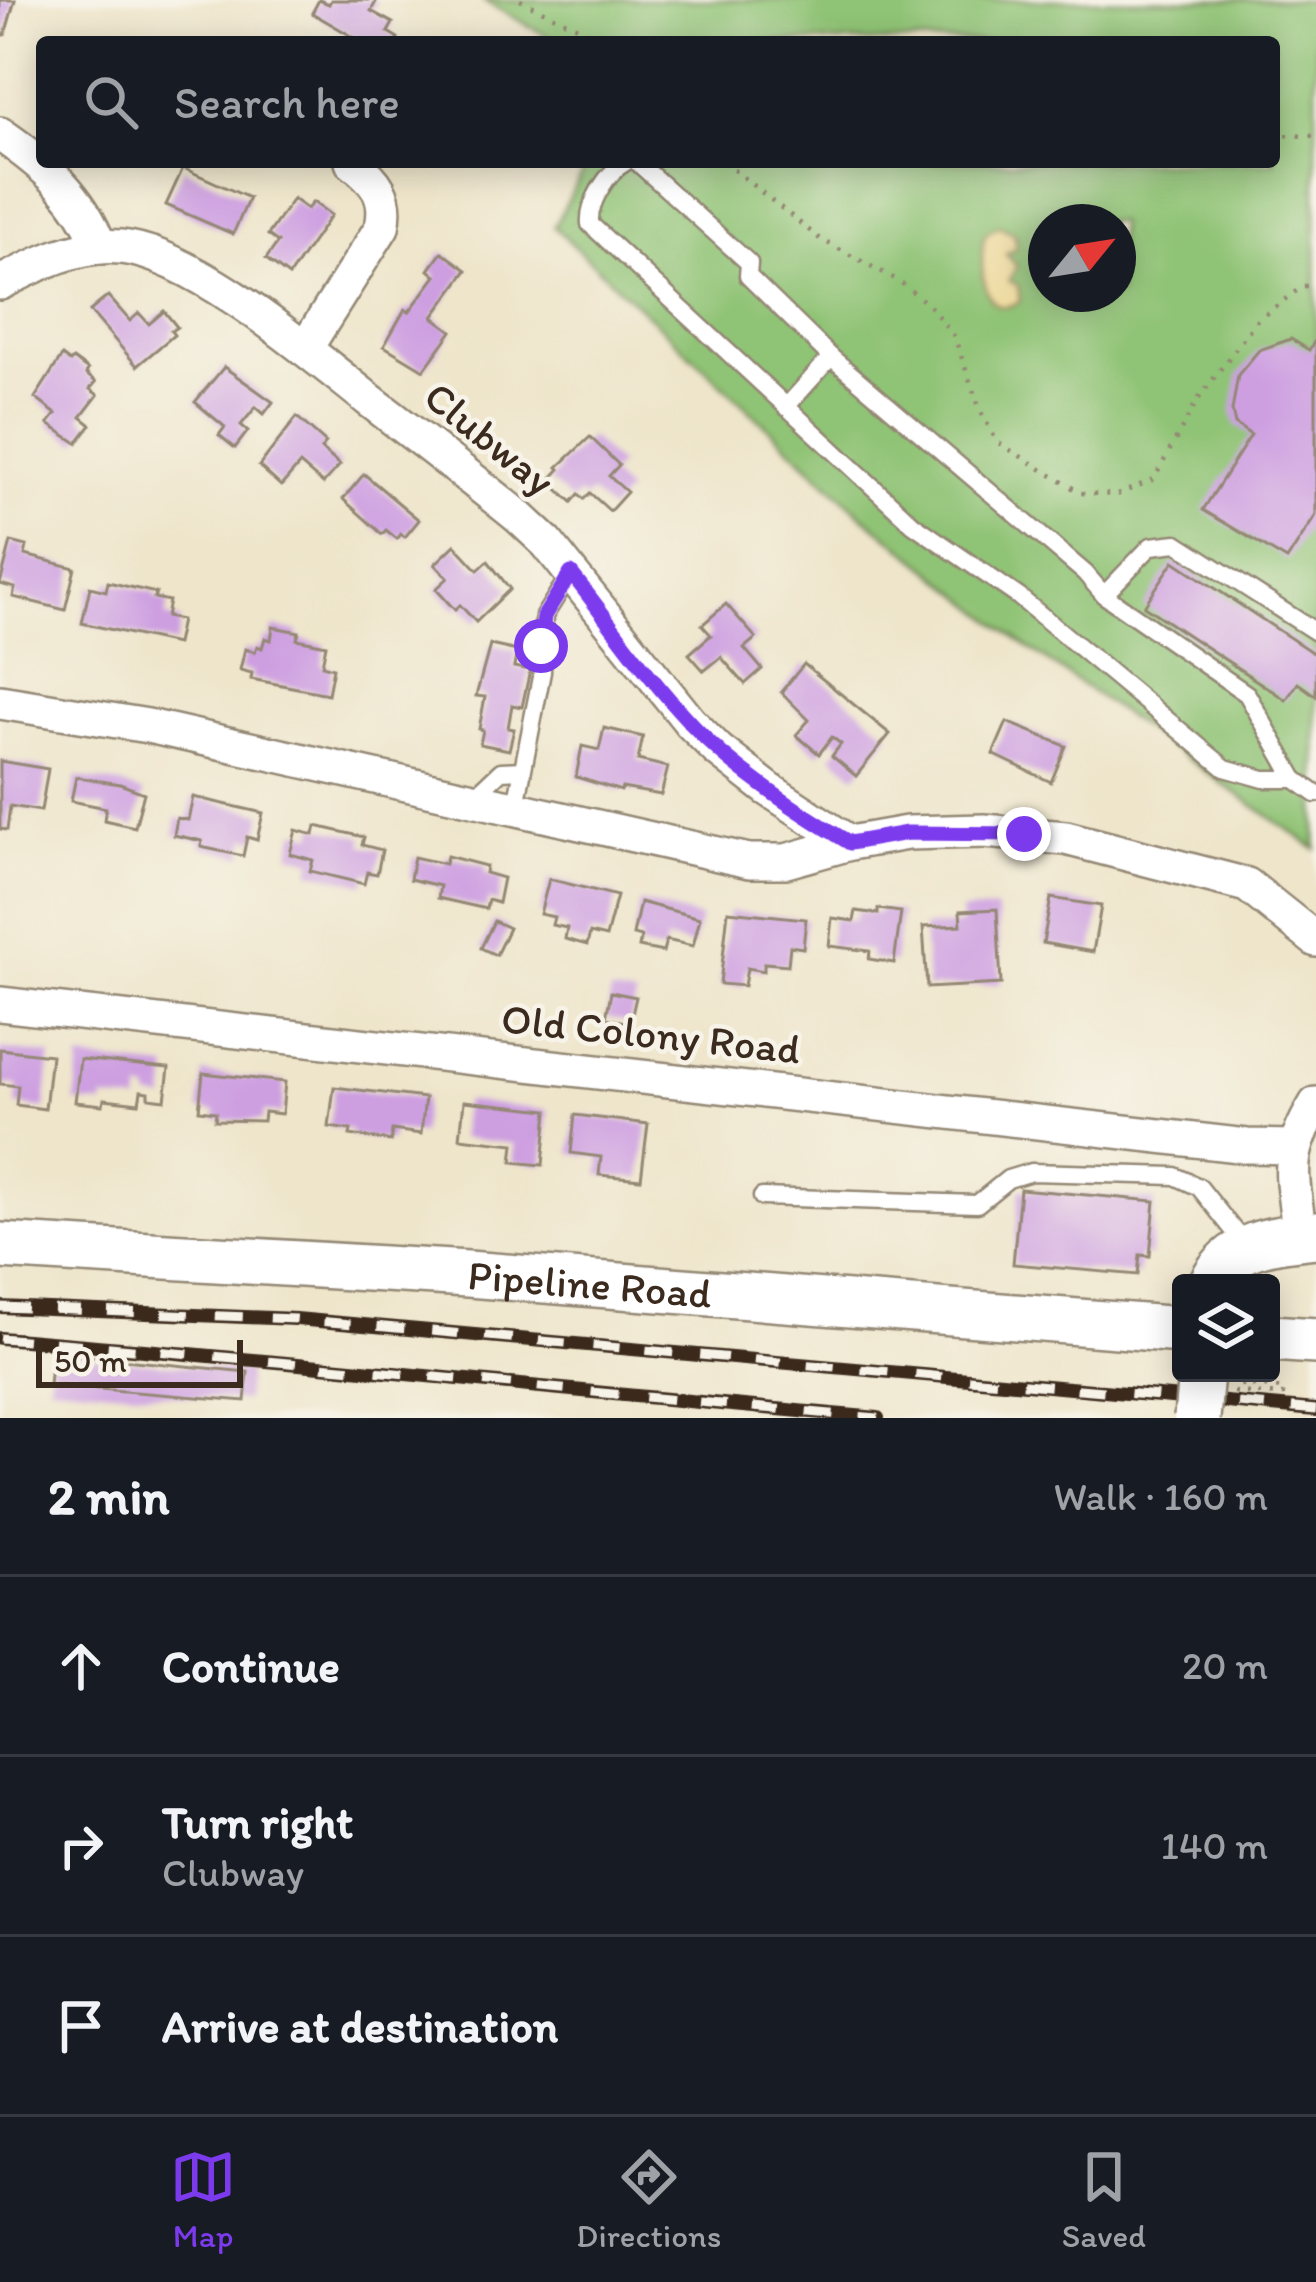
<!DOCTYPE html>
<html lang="en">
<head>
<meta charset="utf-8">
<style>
	body { margin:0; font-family:Itim,sans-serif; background:#242831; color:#f1f3f6 }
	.controls { position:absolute; right:36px; bottom:36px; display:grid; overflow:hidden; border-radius:12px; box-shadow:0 6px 30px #0003 }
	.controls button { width:108px; height:108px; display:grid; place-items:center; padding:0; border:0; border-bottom:3px solid #363941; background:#171b24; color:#f1f3f6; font:60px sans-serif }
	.compass { position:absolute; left:1028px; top:204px; width:108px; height:108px; border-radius:50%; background:#171b24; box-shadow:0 6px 30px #0003; rotate:60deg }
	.scale { position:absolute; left:36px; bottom:30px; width:207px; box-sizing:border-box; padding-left:12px; border:6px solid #3b2a1e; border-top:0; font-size:33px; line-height:42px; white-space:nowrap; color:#3b2a1e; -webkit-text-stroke:9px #f7f3e8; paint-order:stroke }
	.stop { position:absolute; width:36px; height:36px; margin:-27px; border:9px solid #7c3aed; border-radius:50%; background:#fff }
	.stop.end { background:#7c3aed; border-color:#fff; box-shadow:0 3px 12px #0008 }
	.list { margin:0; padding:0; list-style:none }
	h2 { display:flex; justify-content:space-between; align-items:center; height:156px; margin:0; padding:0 48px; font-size:51px }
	h2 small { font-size:39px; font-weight:400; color:#9ea1a6 }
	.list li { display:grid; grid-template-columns:78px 1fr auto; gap:36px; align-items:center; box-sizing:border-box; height:180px; padding:0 48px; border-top:3px solid #363941 }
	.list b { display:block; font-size:45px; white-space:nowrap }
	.list p { margin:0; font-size:39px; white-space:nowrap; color:#9ea1a6 }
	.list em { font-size:39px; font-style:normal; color:#9ea1a6 }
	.icon { flex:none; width:66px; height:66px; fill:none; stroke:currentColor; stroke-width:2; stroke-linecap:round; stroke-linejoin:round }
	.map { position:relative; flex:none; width:1316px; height:1418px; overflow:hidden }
	.search { position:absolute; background:#171b24; box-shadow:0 6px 30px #0003; left:36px; right:36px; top:36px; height:132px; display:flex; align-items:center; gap:30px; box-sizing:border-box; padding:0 42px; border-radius:12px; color:#9ea1a6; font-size:45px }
	.sheet { height:696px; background:#171b24 }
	nav { display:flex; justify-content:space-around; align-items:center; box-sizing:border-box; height:168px; border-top:3px solid #363941; background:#171b24; font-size:33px; color:#9ea1a6 }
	nav a { display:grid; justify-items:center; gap:6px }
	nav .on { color:#7c3aed }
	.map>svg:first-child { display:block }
	.green { fill:#8fc374; stroke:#657649; stroke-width:3; fill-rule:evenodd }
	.sand { fill:#eeda9e; stroke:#94825e; stroke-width:3 }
	.building { fill:#cd9fe1 }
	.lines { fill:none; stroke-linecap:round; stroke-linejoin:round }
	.lane-casing { stroke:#948874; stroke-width:21 }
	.street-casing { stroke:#948874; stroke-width:38 }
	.secondary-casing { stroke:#948874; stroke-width:50 }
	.path { stroke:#948874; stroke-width:4.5; stroke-dasharray:3 9; stroke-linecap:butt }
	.lane { stroke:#fff; stroke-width:16 }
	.street { stroke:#fff; stroke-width:33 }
	.secondary { stroke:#fff; stroke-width:45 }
	.rail-casing { stroke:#3b2a1e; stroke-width:14 }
	.rail { stroke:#f7f3e8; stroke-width:9; stroke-dasharray:27; stroke-linecap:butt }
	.secondary-bridge-casing { stroke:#948874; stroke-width:50; stroke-linecap:butt }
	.secondary-bridge { stroke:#fff; stroke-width:45 }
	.route { stroke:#7c3aed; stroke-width:15 }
	.labels { text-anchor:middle; stroke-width:9; stroke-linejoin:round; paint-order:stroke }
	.street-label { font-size:42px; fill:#3b2a1e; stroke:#f7f3e8 }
</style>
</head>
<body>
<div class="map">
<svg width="1316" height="1418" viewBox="0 0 1316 1418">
	<rect width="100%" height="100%" fill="#f7f3e8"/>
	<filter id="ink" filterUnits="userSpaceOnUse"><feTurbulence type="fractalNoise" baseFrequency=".00833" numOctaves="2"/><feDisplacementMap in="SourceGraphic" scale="24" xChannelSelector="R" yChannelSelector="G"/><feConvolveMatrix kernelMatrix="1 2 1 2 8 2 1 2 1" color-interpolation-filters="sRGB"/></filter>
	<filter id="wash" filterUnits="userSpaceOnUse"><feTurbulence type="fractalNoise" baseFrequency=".004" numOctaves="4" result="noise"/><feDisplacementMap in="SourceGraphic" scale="48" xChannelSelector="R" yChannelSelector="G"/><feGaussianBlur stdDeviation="2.7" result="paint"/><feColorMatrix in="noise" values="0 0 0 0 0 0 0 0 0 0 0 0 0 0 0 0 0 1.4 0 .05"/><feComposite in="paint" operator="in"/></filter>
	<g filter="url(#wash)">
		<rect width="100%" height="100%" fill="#eee5ca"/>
		<path class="green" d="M 482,0 L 1316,0 L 1316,849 L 1019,641 L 862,515 L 554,227 L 588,162 L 1274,162 L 1274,42 L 558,42 ZM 1046,222 L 1118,222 L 1118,294 L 1046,294 Z"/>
		<path class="sand" d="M 999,226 L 1015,234 L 1016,249 L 1006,254 L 1017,266 L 1009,281 L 1018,285 L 1020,301 C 981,327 978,257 985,234 Z"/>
		<g id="blocks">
			<g class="building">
				<path d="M 0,0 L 15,0 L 5,35 L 0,34 Z"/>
				<path d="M 319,0 L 329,4 L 331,0 L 377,0 L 371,11 L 393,23 L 388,32 L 398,38 L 396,42 L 362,42 L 312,13 Z"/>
				<path d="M 183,168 L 249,198 L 233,234 L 166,205 Z"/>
				<path d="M 293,199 L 307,209 L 313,202 L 331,215 L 289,276 L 266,259 L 278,242 L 268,235 Z"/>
				<path d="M 442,252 L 467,270 L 433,317 L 452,331 L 424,370 L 384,346 L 405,309 L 409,312 L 436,276 L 429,270 Z"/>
				<path d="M 108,296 L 130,321 L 139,313 L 149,324 L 164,311 L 177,327 L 171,331 L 174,335 L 137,366 L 90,311 Z"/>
				<path d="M 1291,339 L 1309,350 L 1316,339 L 1316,515 L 1287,560 L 1203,510 L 1251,435 L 1235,424 L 1232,411 L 1238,375 L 1259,350 Z"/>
				<path d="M 62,356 L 70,362 L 73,359 L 88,370 L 86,374 L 96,382 L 90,389 L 98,395 L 81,417 L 91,425 L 77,443 L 48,424 L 56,414 L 35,398 Z"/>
				<path d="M 224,367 L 273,402 L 264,414 L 256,407 L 241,425 L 248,431 L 235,448 L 219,435 L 225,427 L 195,402 Z"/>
				<path d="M 297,417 L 326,443 L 321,449 L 340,465 L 323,484 L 300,464 L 281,486 L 259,466 Z"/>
				<path d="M 590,437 L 619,465 L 609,476 L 627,492 L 610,511 L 590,493 L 584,499 L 579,494 L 572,502 L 549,481 L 560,469 L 558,467 Z"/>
				<path d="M 364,474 L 419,520 L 405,537 L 401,534 L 397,539 L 386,530 L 382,534 L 343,499 Z"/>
				<path d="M 11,542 L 27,546 L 25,555 L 75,568 L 65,610 L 13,597 L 15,588 L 0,584 Z"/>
				<path d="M 455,545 L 478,570 L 488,561 L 510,589 L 476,622 L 460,605 L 455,610 L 436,589 L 448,578 L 435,564 Z"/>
				<path d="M 1174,561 L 1316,655 L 1316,696 L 1298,683 L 1286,700 L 1144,606 Z"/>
				<path d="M 108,582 L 156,593 L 154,598 L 169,601 L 166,617 L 181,620 L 176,644 L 82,623 L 90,587 L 106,591 Z"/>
				<path d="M 726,604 L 756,638 L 744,648 L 762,669 L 745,684 L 721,657 L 704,671 L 689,654 L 711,635 L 702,625 Z"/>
				<path d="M 273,627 L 299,632 L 297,639 L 326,645 L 322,665 L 333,668 L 328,694 L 251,679 L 252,673 L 240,670 L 245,649 L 255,652 L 257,646 L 262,648 L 265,638 L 271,640 Z"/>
				<path d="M 490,645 L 517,651 L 514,667 L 530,670 L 522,707 L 512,705 L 508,728 L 514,729 L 509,750 L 480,744 L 483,730 L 479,729 L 485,697 L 476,696 Z"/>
				<path d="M 804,664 L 890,734 L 856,776 L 832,756 L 841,744 L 832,737 L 819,754 L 796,735 L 809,720 L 781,692 Z"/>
				<path d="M 1007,722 L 1066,746 L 1051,782 L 993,754 Z"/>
				<path d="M 604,728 L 643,737 L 638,760 L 668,767 L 661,795 L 622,788 L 621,791 L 576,777 L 582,746 L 599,750 Z"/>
				<path d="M 0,761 L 48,769 L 41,811 L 10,806 L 7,830 L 0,829 Z"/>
				<path d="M 76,777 L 120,784 L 144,793 L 135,827 L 104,820 L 106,808 L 71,801 Z"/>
				<path d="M 193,797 L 263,813 L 257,840 L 247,837 L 243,856 L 201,847 L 202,841 L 174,835 L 177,818 L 188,820 Z"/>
				<path d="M 316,826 L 364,837 L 362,845 L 382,850 L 377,874 L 367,872 L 364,884 L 310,871 L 313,860 L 290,854 L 296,830 L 314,835 Z"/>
				<path d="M 447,856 L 486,866 L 485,873 L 503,878 L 498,903 L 488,900 L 486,909 L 438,898 L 440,886 L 410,879 L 414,857 L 445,864 Z"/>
				<path d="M 549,879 L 617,896 L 606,937 L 590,933 L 587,945 L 565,939 L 567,928 L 552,925 L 554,917 L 540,914 Z"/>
				<path d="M 1051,898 L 1101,906 L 1093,952 L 1043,943 Z"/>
				<path d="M 640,902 L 700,918 L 693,946 L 666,940 L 663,952 L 639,947 L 641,937 L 633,935 Z"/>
				<path d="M 878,909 L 901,912 L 894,963 L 869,959 L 870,951 L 829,946 L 832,918 L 854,921 L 856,911 L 878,914 Z"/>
				<path d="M 997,909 L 1001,984 L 927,988 L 923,927 L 961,925 L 960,911 Z"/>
				<path d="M 728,911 L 806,919 L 803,948 L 790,946 L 788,965 L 764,963 L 764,971 L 747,968 L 744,986 L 720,984 Z"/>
				<path d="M 494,921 L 509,928 L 496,955 L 481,948 Z"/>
				<path d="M 611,992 L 636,997 L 630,1023 L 606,1018 Z"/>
				<path d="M 0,1049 L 51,1055 L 45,1109 L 16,1105 L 18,1086 L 0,1084 Z"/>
				<path d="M 80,1059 L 169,1068 L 165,1100 L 149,1098 L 149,1092 L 141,1091 L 139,1103 L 104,1099 L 103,1105 L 75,1102 Z"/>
				<path d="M 203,1073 L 285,1082 L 282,1114 L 264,1112 L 263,1121 L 215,1120 L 216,1112 L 199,1110 Z"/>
				<path d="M 334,1087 L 425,1098 L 421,1134 L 392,1130 L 391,1141 L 350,1135 L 351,1130 L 329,1127 Z"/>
				<path d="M 464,1101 L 548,1110 L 543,1165 L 512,1162 L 514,1144 L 460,1138 Z"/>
				<path d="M 575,1115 L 648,1124 L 641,1179 L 599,1175 L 601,1157 L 571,1153 Z"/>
				<path d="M 1020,1189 L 1155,1201 L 1150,1256 L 1140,1255 L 1138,1275 L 1013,1264 Z"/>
				<path d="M 52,1353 L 248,1372 L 245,1401 L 49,1385 Z"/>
			</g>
		</g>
	</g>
	<g filter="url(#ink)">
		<use href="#blocks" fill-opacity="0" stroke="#948874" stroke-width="3"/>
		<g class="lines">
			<defs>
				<g id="lane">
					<path d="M 626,162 C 607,172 588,203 590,224 L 913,524 L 1019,597 L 1225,768 L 1264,779 L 1295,779 L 1247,694 L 1104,595 L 1085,573 L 831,357 L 748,276 L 749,263 L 637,162"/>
					<path d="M 786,407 L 831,357"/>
					<path d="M 1104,595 L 1151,546 L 1177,543 L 1316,632"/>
					<path d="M 1295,779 L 1316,794"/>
					<path d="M 470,800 L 501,771 L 522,770"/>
					<path d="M 515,810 L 542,672 L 544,616 L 571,573"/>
					<path d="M 762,1197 L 977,1204 L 1008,1179 L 1031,1172 L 1175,1176 L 1199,1187 L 1247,1247"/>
				</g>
				<g id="street">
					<path d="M 0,134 C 44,164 81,196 100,247"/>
					<path d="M 0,283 C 37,264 78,243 121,247 C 194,254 310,353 368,399 C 419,438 470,477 519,517 L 547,543 L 690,722 L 718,750 L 768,789 L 850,843"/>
					<path d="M 305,349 L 382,227 C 389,196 376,180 352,162"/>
					<path d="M 0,702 L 148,726 L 749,861 L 786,861 L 850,843 L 907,833 L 984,831 L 1066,838 L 1247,885 L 1316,940"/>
					<path d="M 0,1004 L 1247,1146 L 1293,1147"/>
					<path d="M 1300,1237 C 1293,1175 1282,1161 1316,1104"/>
				</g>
				<g id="secondary">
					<path id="s1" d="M 0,1246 L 468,1274 L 1181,1330"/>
					<path d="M 1212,1283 C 1232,1242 1275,1239 1316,1235"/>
					<path d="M 1271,1338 L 1316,1341"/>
				</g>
			</defs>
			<use href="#lane" class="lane-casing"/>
			<use href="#street" class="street-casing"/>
			<use href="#secondary" class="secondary-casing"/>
			<g class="path">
				<path d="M 520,0 L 592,34 L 599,42"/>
				<path d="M 1274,135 L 1316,136"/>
				<path d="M 724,162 L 820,239 L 899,281 L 929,305 L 954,336 L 981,412 L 997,442 L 1081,493 L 1117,495 L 1154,479 L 1197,401 L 1256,321 L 1303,286 L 1316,286"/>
				<path d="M 1234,1392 L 1283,1395 L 1284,1389 L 1236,1384"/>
			</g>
			<use href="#lane" class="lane"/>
			<use href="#street" class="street"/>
			<use href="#secondary" class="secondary"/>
			<defs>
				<g id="rail">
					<path d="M 0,1307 L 296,1319 L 1316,1410"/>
					<path d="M 0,1338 C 293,1361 585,1393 878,1418"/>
				</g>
			</defs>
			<use href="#rail" class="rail-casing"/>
			<use href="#rail" class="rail"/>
			<defs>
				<path id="secondary-bridge" d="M 1197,1418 L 1201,1373"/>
			</defs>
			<use href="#secondary-bridge" class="secondary-bridge-casing"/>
			<use href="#secondary-bridge" class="secondary-bridge"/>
		</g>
	</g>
	<g class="lines" filter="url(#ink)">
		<path class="route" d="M 541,646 L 544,616 L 571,573 C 618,632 663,701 720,752 C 760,787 805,816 850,843 L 907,833 L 1024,834"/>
	</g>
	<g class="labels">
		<g class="street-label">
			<text transform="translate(490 438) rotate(39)" y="15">Clubway</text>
			<text transform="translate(651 1033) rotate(6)" y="15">Old Colony Road</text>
			<text dy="15" stroke="none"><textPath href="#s1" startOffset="591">Pipeline Road</textPath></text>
		</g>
	</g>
</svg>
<div class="controls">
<button><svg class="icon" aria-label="layers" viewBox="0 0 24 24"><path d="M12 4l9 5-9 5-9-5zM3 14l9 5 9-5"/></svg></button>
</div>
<svg class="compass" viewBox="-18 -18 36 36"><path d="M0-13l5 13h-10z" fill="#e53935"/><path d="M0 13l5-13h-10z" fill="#9ea1a6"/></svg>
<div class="scale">50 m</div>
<div class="stop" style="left:541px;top:646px"></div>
<div class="stop end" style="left:1024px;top:834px"></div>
<div class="search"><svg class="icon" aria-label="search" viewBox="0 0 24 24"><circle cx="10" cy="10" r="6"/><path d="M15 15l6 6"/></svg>Search here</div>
</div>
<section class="sheet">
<h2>2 min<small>Walk · 160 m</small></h2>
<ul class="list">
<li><svg class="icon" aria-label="ahead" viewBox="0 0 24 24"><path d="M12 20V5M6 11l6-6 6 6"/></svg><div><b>Continue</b></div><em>20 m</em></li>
<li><svg class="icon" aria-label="right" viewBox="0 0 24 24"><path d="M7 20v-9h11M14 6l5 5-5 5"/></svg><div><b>Turn right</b><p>Clubway</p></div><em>140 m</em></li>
<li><svg class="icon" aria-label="arrive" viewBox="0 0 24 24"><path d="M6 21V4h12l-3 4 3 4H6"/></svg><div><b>Arrive at destination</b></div></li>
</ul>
</section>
<nav>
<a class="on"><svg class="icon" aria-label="map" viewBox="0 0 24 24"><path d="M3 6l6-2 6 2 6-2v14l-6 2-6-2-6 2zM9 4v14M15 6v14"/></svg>Map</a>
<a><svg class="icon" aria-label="directions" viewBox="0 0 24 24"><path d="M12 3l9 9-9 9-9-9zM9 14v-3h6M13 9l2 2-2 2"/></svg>Directions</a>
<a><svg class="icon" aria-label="saved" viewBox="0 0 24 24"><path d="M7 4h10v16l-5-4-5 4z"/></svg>Saved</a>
</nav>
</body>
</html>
